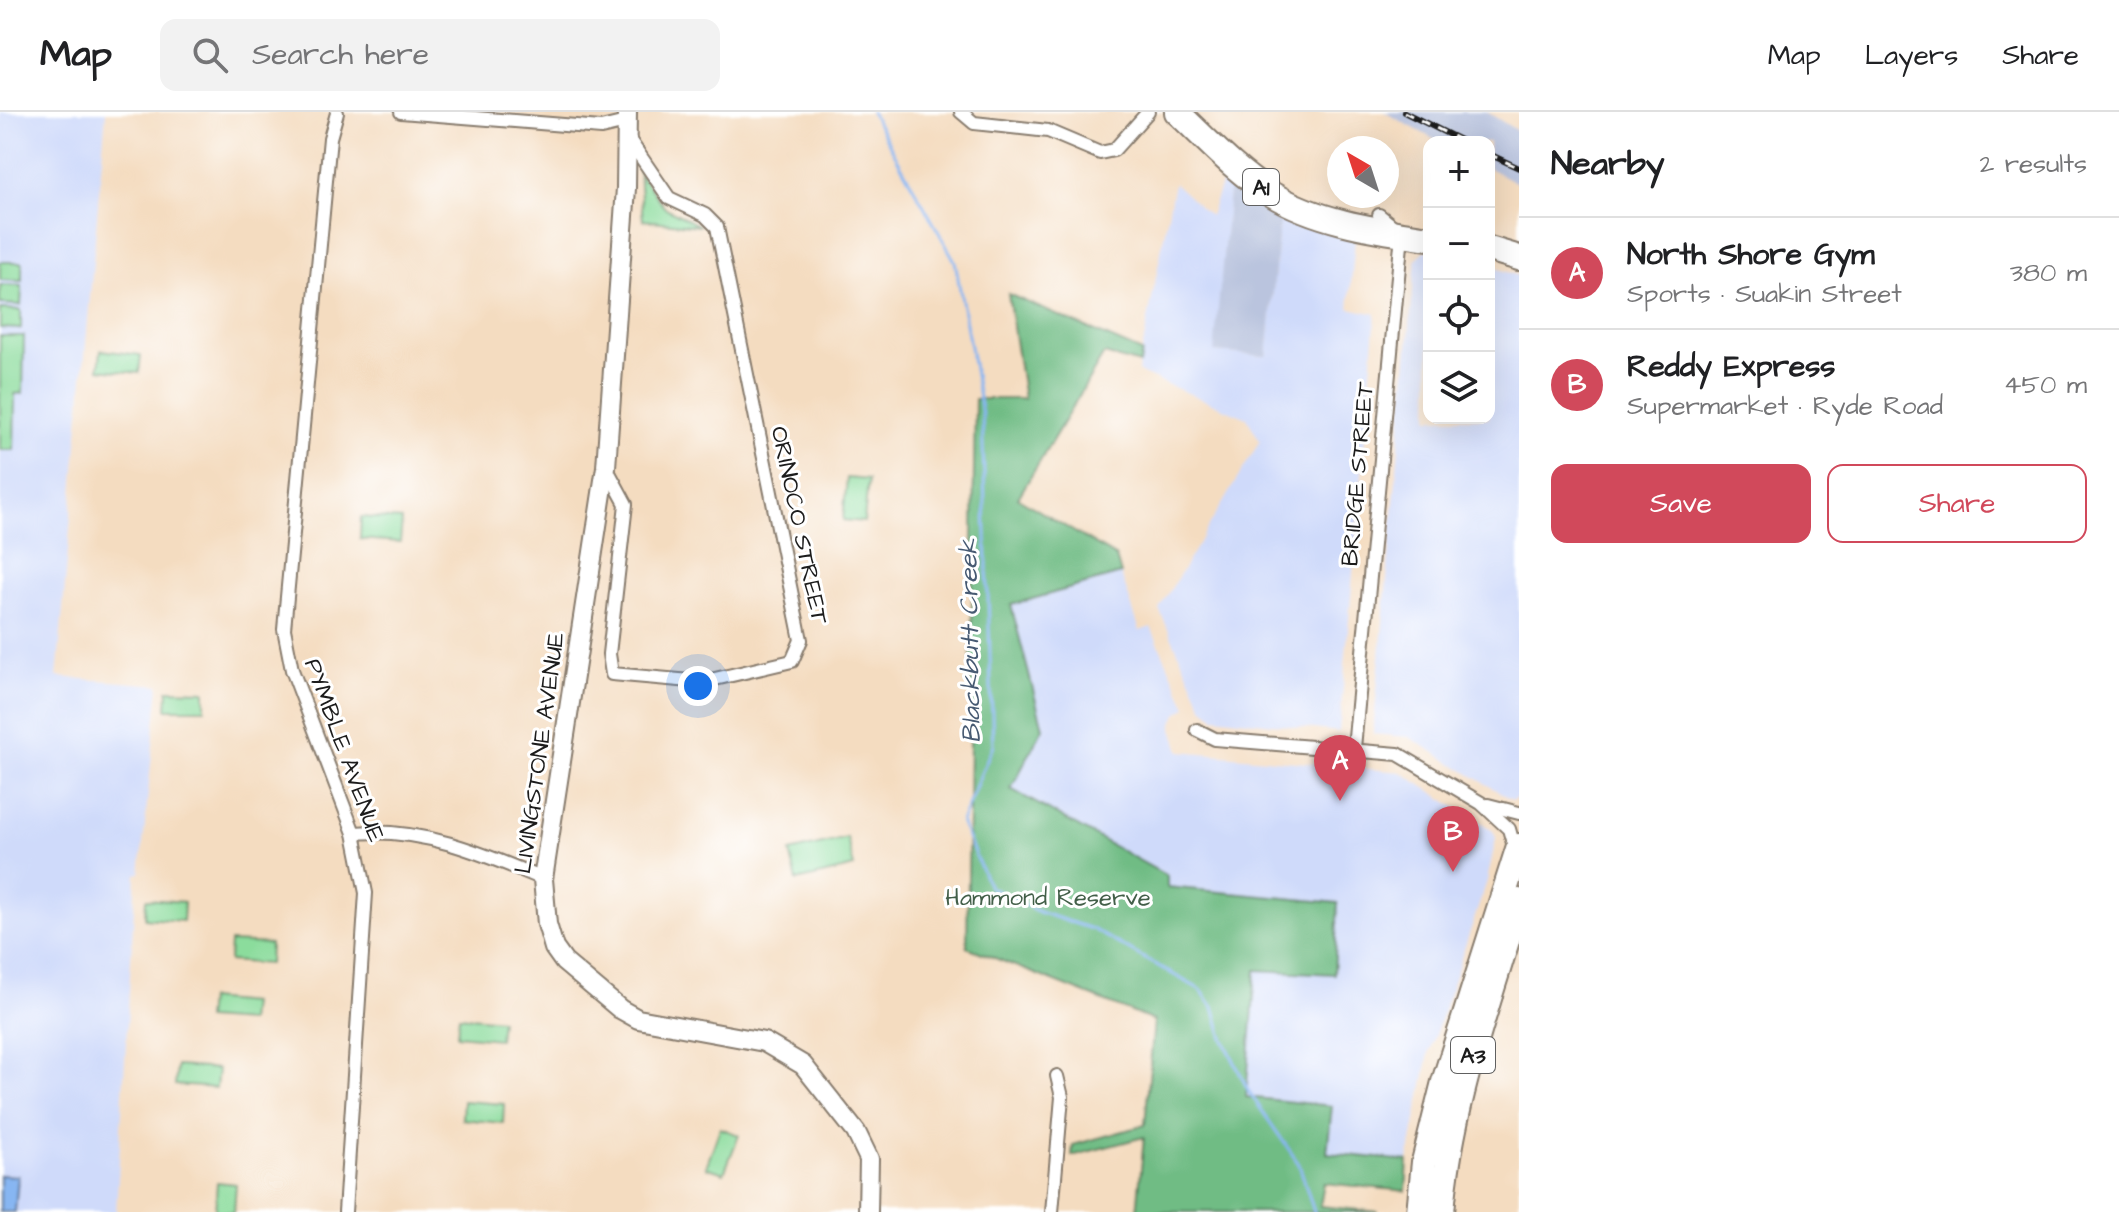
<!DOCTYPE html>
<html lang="en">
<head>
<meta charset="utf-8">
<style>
	body { margin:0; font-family:"Architects Daughter",sans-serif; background:#f2f2f2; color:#202124 }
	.controls { position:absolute; right:24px; top:24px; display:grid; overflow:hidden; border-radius:16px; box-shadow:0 8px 32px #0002 }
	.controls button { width:72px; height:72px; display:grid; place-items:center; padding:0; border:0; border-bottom:2px solid #e0e0e0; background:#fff; color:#202124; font:40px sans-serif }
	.compass { position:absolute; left:1327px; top:24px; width:72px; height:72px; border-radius:50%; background:#fff; box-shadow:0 8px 32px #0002; rotate:321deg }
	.you { position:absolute; left:698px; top:574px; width:28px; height:28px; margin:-20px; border:6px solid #fff; border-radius:50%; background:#1a73e8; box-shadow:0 0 0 12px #1a73e833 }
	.badge { display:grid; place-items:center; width:52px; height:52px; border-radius:50%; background:#d1495b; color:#fff; font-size:26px; font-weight:700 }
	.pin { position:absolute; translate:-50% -66px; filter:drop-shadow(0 2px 4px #0008) }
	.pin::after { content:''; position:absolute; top:42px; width:28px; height:24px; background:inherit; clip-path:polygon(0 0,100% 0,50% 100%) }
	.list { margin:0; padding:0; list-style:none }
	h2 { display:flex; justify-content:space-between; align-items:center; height:104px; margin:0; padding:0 32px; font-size:34px }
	h2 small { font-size:26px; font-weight:400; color:#757577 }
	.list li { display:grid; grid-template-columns:52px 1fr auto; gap:24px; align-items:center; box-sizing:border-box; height:112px; padding:0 32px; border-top:2px solid #e0e0e0 }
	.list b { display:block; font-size:30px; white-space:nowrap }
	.list p { margin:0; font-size:26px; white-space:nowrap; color:#757577 }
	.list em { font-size:26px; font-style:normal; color:#757577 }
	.actions { display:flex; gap:16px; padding:24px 32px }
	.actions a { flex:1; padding:18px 0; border:2px solid #d1495b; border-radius:16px; text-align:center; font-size:28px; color:#d1495b }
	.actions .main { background:#d1495b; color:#fff }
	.icon { flex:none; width:44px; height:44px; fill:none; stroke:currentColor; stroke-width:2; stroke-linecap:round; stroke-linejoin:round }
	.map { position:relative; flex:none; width:1519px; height:1100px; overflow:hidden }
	header { display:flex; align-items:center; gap:48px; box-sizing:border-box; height:112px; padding:0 40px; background:#fff; border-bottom:2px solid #e0e0e0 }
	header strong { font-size:38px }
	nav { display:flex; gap:44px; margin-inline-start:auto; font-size:28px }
	.search { width:560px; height:72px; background:#f2f2f2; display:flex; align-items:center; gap:20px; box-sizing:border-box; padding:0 28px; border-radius:16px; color:#757577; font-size:30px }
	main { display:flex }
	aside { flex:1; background:#fff }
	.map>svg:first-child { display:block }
	.built { fill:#cfdafa }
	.industrial { fill:#bac4de }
	.green { fill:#8bdc9c; stroke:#547c5c; stroke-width:2 }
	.forest { fill:#70bc84; stroke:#466c50; stroke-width:2 }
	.water { fill:#87b6f2; stroke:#526987; stroke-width:2 }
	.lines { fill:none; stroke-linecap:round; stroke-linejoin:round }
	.stream { stroke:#87b6f2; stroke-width:3 }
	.street-casing { stroke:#887c6e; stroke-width:16 }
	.secondary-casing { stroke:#887c6e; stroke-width:22 }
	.highway-casing { stroke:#887c6e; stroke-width:28 }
	.street { stroke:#fff; stroke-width:12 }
	.secondary { stroke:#fff; stroke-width:18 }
	.highway { stroke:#fff; stroke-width:24 }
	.rail-casing { stroke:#1c1c1c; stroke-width:6 }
	.rail { stroke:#fff; stroke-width:3; stroke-dasharray:9; stroke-linecap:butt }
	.labels { text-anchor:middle; stroke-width:6; stroke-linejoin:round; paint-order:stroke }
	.shield { fill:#fff; stroke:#606060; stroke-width:2 }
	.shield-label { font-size:22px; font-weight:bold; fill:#1c1c1c }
	.street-label { font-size:24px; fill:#1c1c1c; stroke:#fff }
	.park-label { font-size:24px; fill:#435f49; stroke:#fff }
	.water-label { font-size:26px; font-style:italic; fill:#475a72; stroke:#fff }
</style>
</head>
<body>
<header>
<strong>Map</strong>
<div class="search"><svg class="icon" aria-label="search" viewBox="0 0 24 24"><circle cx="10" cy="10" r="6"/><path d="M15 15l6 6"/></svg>Search here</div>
<nav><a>Map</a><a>Layers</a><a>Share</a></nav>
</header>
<main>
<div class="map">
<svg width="1519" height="1100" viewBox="0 0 1519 1100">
	<rect width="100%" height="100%" fill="#fff"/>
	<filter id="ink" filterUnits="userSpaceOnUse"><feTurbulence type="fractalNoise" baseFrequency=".0125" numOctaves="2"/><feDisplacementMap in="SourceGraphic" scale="16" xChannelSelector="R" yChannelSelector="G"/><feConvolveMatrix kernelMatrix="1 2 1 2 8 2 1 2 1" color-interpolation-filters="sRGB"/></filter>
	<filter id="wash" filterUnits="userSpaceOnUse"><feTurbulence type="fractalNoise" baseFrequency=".006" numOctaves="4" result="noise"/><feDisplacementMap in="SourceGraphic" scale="32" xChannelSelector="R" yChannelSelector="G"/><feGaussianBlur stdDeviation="1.8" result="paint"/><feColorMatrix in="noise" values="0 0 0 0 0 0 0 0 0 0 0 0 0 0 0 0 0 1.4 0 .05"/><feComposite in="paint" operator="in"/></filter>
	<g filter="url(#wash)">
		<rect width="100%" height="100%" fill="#f4dcc0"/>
		<g class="built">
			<path d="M 0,0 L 106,0 L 57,565 L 159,573 L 140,761 L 136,762 L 116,1100 L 0,1100 Z"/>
			<path d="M 1224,64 L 1230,70 L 1215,240 L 1267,244 L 1280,102 L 1355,127 L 1349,196 L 1376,202 L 1339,620 L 1215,605 L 1203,595 L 1159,497 L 1260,329 L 1247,306 L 1138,260 L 1174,71 L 1210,104 Z"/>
			<path d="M 1426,138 L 1429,139 L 1429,306 L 1489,306 L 1489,154 L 1519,164 L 1519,684 L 1512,688 L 1409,625 L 1373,622 L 1416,147 Z"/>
			<path d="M 1121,462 L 1140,519 L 1151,515 L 1187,595 L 1177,602 L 1172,613 L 1180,639 L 1401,660 L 1493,719 L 1496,726 L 1487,769 L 1429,941 L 1408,1049 L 1327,1041 L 1331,994 L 1246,985 L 1256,857 L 1338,791 L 1166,775 L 1167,763 L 1011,677 L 1043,616 L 1010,493 Z"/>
		</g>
		<g class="industrial">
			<path d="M 1384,0 L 1487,0 L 1519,20 L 1519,72 L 1489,56 L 1489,30 L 1439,30 Z"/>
			<path d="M 1230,70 L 1280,102 L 1267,244 L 1214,240 Z"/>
		</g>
		<g class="green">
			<path d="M 639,61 L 664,95 L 700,114 L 643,108 Z"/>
			<path d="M 0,150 L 22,150 L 22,169 L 0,168 Z"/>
			<path d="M 0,173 L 22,174 L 21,193 L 0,192 Z"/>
			<path d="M 0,197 L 21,198 L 21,217 L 0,216 Z"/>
			<path d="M 0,224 L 24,224 L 23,281 L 15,282 L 14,338 L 0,338 Z"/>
			<path d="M 101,238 L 141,243 L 139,261 L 99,257 Z"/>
			<path d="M 847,366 L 868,368 L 864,410 L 843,408 Z"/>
			<path d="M 361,405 L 402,408 L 400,430 L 360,427 Z"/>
			<path d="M 168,578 L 205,579 L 205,597 L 167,597 Z"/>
			<path d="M 847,726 L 854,755 L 797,769 L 790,740 Z"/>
			<path d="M 146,787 L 184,790 L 183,809 L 145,806 Z"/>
			<path d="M 230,830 L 270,832 L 269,852 L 229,849 Z"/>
			<path d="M 208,887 L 251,891 L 249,910 L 206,907 Z"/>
			<path d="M 459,904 L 501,908 L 499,927 L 457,923 Z"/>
			<path d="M 177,954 L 218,957 L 216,976 L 175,973 Z"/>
			<path d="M 463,989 L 504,992 L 503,1011 L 462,1007 Z"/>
			<path d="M 720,1016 L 739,1023 L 724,1061 L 706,1055 Z"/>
			<path d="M 217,1070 L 236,1072 L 234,1100 L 215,1100 Z"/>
		</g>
		<path class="forest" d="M 1008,182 L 1142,240 L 1140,252 L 1104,242 L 1018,386 L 1116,445 L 1121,462 L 1011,493 L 1043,616 L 1011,677 L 1167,764 L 1167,775 L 1338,791 L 1334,862 L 1256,858 L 1246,985 L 1332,994 L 1327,1041 L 1408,1049 L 1406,1079 L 1324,1071 L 1320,1094 L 1379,1100 L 1137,1100 L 1144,1025 L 1072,1044 L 1073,1033 L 1145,1013 L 1154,909 L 967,835 L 975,287 L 1024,287 Z"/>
		<path class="water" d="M 0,1063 L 18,1064 L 15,1100 L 0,1100 Z"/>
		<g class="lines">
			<path class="stream" d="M 871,0 L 955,149 L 982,303 L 993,633 L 961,710 L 989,775 L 1039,800 L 1092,817 L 1201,878 L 1215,898 L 1223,926 L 1249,980 L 1299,1052 L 1314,1100"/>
		</g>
	</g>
	<g filter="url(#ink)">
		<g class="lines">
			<defs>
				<g id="street">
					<path d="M 401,0 L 601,16 L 626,10"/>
					<path d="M 961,0 L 974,11 L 1048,19 L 1100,41 L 1114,38 L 1148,0"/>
					<path d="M 337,1 L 330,26 L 284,517 L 292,558 L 354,721 L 366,781 L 345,1100"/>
					<path d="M 606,355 L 626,392 L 609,542 L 612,562 L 702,570 L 792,549 L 801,528 L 717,115 L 705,103 L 669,86 L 628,26"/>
					<path d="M 1197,618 L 1215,627 L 1398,642 L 1481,691 L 1509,717 L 1515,738"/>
					<path d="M 1354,636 L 1402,122 L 1379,103"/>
					<path d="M 1488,693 L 1519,701"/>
					<path d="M 354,721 C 421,715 482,741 543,767"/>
					<path d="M 1052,1100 L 1062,985 L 1057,964"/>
				</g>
				<path id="secondary" d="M 627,0 L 626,76 L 606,355 L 543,767 L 547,812 L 554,836 L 564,850 L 620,897 L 638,907 L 764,930 L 803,953 L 856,1020 L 869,1047 L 868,1100"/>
				<g id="highway">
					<path d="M 1177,0 C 1207,28 1235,59 1270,81 C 1317,110 1376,118 1429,126"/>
					<path d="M 1489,137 L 1519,146"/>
					<path d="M 1419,1100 L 1424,1050 L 1444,970 L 1519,734"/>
					<path d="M 1442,1100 C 1450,993 1489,891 1519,789"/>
				</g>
			</defs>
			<use href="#street" class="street-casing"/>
			<use href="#secondary" class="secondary-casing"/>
			<use href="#highway" class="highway-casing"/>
			<use href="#street" class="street"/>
			<use href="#secondary" class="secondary"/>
			<use href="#highway" class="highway"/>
			<defs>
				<g id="rail">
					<path d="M 1404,0 L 1464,30"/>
					<path d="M 1489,42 L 1519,56"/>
				</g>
			</defs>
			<use href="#rail" class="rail-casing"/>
			<use href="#rail" class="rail"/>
		</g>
	</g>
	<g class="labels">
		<g class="shield">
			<rect x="1243" y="57" width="36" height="36" rx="6"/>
			<rect x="1451" y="925" width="44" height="36" rx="6"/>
		</g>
		<g class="shield-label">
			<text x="1261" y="83">A1</text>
			<text x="1473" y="951">A3</text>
		</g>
		<g class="street-label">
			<text transform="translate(1357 362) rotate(-85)" y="8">BRIDGE STREET</text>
			<text transform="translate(800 413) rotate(78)" y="8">ORINOCO STREET</text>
			<text transform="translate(345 638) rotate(70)" y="8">PYMBLE AVENUE</text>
			<text transform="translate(539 641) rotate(-82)" y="8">LIVINGSTONE AVENUE</text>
		</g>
		<g class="park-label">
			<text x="1048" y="793">Hammond Reserve</text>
		</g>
		<g class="water-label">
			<text transform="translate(969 529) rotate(-91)" y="9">Blackbutt Creek</text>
		</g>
	</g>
</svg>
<div class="controls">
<button>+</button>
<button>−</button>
<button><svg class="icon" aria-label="locate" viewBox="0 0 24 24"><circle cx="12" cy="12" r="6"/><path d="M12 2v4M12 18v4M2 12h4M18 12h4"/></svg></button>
<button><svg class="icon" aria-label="layers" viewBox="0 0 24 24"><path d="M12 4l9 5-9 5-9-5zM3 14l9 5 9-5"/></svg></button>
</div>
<svg class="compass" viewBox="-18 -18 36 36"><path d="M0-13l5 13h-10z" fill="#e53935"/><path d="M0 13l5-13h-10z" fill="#757577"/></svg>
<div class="you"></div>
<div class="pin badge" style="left:1340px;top:689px">A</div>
<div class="pin badge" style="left:1453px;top:760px">B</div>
</div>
<aside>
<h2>Nearby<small>2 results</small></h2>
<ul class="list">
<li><span class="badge">A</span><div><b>North Shore Gym</b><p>Sports · Suakin Street</p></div><em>380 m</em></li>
<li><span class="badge">B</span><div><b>Reddy Express</b><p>Supermarket · Ryde Road</p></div><em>450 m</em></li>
</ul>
<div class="actions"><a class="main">Save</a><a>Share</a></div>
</aside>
</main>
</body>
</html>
